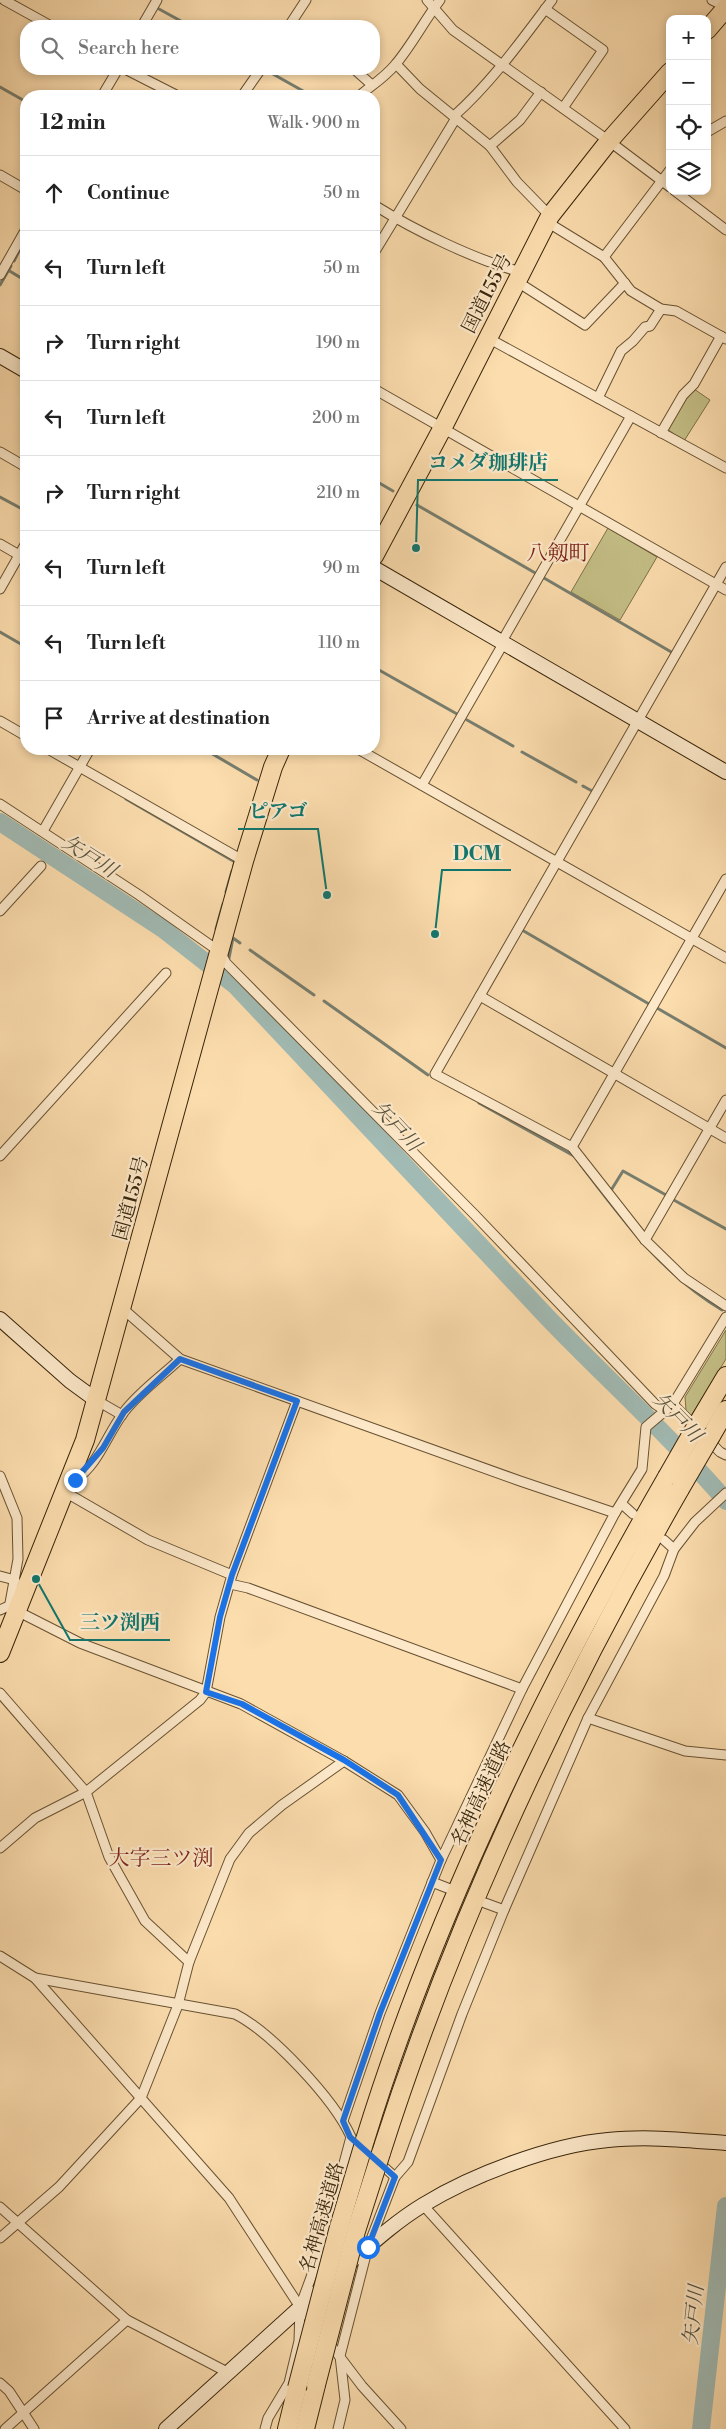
<!DOCTYPE html>
<html lang="en">
<head>
<meta charset="utf-8">
<style>
	body { margin:0; font-family:"Libre Bodoni","Noto Serif JP",serif; background:#f6f6f6; color:#222 }
	.controls { position:absolute; right:15px; top:15px; display:grid; overflow:hidden; border-radius:10px; box-shadow:0 2px 8px #0003 }
	.controls button { width:45px; height:45px; display:grid; place-items:center; padding:0; border:0; border-bottom:1px solid #e0e0e0; background:#fff; color:#222; font:25px sans-serif }
	.stop { position:absolute; width:15px; height:15px; margin:-11px; border:4px solid #1a73e8; border-radius:50%; background:#fff }
	.stop.end { background:#1a73e8; border-color:#fff; box-shadow:0 1px 5px #0008 }
	.list { margin:0; padding:0; list-style:none }
	h2 { display:flex; justify-content:space-between; align-items:center; height:65px; margin:0; padding:0 20px; font-size:21px }
	h2 small { font-size:16px; font-weight:400; color:#767676 }
	.list li { display:grid; grid-template-columns:32px 1fr auto; gap:15px; align-items:center; box-sizing:border-box; height:75px; padding:0 20px; border-top:1px solid #e0e0e0 }
	.list b { display:block; font-size:19px; white-space:nowrap }
	.list em { font-size:16px; font-style:normal; color:#767676 }
	.icon { flex:none; width:28px; height:28px; fill:none; stroke:currentColor; stroke-width:2; stroke-linecap:round; stroke-linejoin:round }
	.map { position:relative; flex:none; width:726px; height:2429px; overflow:hidden }
	.search { position:absolute; background:#fff; box-shadow:0 2px 8px #0003; left:20px; top:20px; width:360px; height:55px; display:flex; align-items:center; gap:12px; box-sizing:border-box; padding:0 18px; border-radius:20px; color:#767676; font-size:19px }
	.panel { position:absolute; background:#fff; box-shadow:0 2px 8px #0003; left:20px; top:90px; width:360px; height:665px; border-radius:20px }
	.map>svg:first-child { display:block }
	.green { fill:#c4bf86; stroke:#7e7248 }
	.lines { fill:none; stroke-linecap:round; stroke-linejoin:round }
	.stream { stroke:#777e6f; stroke-width:3 }
	.river { stroke:#a1bab3; stroke-width:18 }
	.street-casing { stroke:#685232; stroke-width:11 }
	.secondary-casing { stroke:#372409; stroke-width:16 }
	.highway-casing { stroke:#372409; stroke-width:20 }
	.street { stroke:#fde9ca; stroke-width:9 }
	.secondary { stroke:#fde9ca; stroke-width:14 }
	.highway { stroke:#fcddae; stroke-width:18 }
	.highway-bridge-casing { stroke:#372409; stroke-width:20; stroke-linecap:butt }
	.highway-bridge { stroke:#fcddae; stroke-width:18 }
	.route { stroke:#1a73e8; stroke-width:6 }
	.labels { text-anchor:middle; stroke-width:4.5; stroke-linejoin:round; paint-order:stroke }
	.street-label { font-size:19px; fill:#372409; stroke:#fde9ca }
	.water-label { font-size:20px; font-style:italic; fill:#57513c; stroke:#fde9ca }
	.quarter-label { font-size:21px; fill:#7a1f14; stroke:#fde9ca }
	.leader { fill:none; stroke:#0f766e; stroke-width:2 }
	.callout-dot { fill:#0f766e; stroke:#fde9ca; stroke-width:2 }
	.callout-label { font-size:20px; text-anchor:middle; font-weight:bold; fill:#0f766e; stroke:#fde9ca; stroke-width:4.5; stroke-linejoin:round; paint-order:stroke }
</style>
</head>
<body>
<div class="map">
<svg width="726" height="2429" viewBox="0 0 726 2429">
	<rect width="100%" height="100%" fill="#fcddae"/>
	<filter id="stains"><feTurbulence type="fractalNoise" baseFrequency=".004" numOctaves="4"/><feColorMatrix values="0 0 0 0 .2 0 0 0 0 .09 0 0 0 0 .02 0 0 0 .5 -.17"/></filter>
	<radialGradient id="worn" r=".72"><stop offset=".6" stop-color="#630" stop-opacity="0"/><stop offset="1" stop-color="#630" stop-opacity=".3"/></radialGradient>
	<g class="green">
		<path d="M 694,389 L 710,400 L 684,441 L 667,429 L 686,396 Z"/>
		<path d="M 608,528 L 657,557 L 620,620 L 571,592 Z"/>
		<path d="M 726,1330 L 726,1359 L 691,1416 L 686,1410 L 685,1397 Z"/>
	</g>
	<g class="lines">
		<g class="stream">
			<path d="M 159,9 L 190,26"/>
			<path d="M 149,26 L 151,22"/>
			<path d="M 264,69 L 312,96"/>
			<path d="M 0,87 L 23,100"/>
			<path d="M 108,96 L 110,94"/>
			<path d="M 25,241 L 26,240"/>
			<path d="M 14,261 L 19,251"/>
			<path d="M 8,270 L 26,281"/>
			<path d="M 0,285 L 11,266"/>
			<path d="M 374,480 L 393,491"/>
			<path d="M 0,497 L 26,511"/>
			<path d="M 417,505 L 537,574"/>
			<path d="M 544,578 L 673,653"/>
			<path d="M 0,632 L 26,647"/>
			<path d="M 379,670 L 457,714"/>
			<path d="M 467,720 L 513,746"/>
			<path d="M 40,749 L 48,753"/>
			<path d="M 204,749 L 257,780"/>
			<path d="M 522,752 L 576,782"/>
			<path d="M 583,786 L 592,791"/>
			<path d="M 126,799 L 235,862 L 234,865"/>
			<path d="M 226,892 L 232,871"/>
			<path d="M 216,929 L 223,904"/>
			<path d="M 522,930 L 649,1004"/>
			<path d="M 250,950 L 314,995"/>
			<path d="M 229,958 L 233,938 L 240,943"/>
			<path d="M 324,1001 L 428,1075"/>
			<path d="M 657,1008 L 726,1048"/>
			<path d="M 479,1103 L 574,1156"/>
			<path d="M 581,1165 C 623,1220 662,1274 722,1310"/>
			<path d="M 610,1192 L 623,1171 L 666,1195"/>
			<path d="M 672,1199 L 726,1229"/>
		</g>
		<g class="river">
			<path d="M 0,822 L 163,929 L 236,986 L 549,1319 C 608,1380 671,1437 726,1501"/>
			<path d="M 701,2429 L 726,2206"/>
		</g>
		<defs>
			<g id="street">
				<path d="M 4,0 L 51,26"/>
				<path d="M 427,0 L 453,30 L 609,141 L 670,187"/>
				<path d="M 712,0 L 726,7"/>
				<path d="M 545,9 L 603,50 L 563,108"/>
				<path d="M 142,26 L 157,0"/>
				<path d="M 289,26 L 306,0"/>
				<path d="M 396,64 L 420,89 L 490,146 L 517,182 L 550,216"/>
				<path d="M 125,69 L 178,96"/>
				<path d="M 354,69 L 372,85"/>
				<path d="M 102,96 L 118,69"/>
				<path d="M 242,96 L 261,69"/>
				<path d="M 359,96 C 372,85 384,78 395,65 C 412,45 424,21 440,0"/>
				<path d="M 454,116 C 492,82 521,41 552,0"/>
				<path d="M 707,132 L 726,121"/>
				<path d="M 490,146 L 520,120 L 541,92"/>
				<path d="M 0,175 L 26,190"/>
				<path d="M 675,191 L 726,230"/>
				<path d="M 374,205 C 414,230 475,260 521,272"/>
				<path d="M 547,222 L 604,257 L 631,291 L 661,309 L 676,311 L 726,339"/>
				<path d="M 374,253 L 456,118"/>
				<path d="M 604,257 L 670,170"/>
				<path d="M 0,275 L 26,229"/>
				<path d="M 516,281 L 585,325 L 625,283"/>
				<path d="M 488,338 L 726,468"/>
				<path d="M 374,389 L 726,590"/>
				<path d="M 598,398 L 621,351 L 633,341 L 645,327 L 650,326 L 661,309"/>
				<path d="M 661,433 L 683,395 L 694,384 L 721,336"/>
				<path d="M 0,452 L 26,467"/>
				<path d="M 0,544 L 26,559"/>
				<path d="M 726,567 L 435,1074 L 572,1147 L 645,1240 L 684,1278 L 726,1306"/>
				<path d="M 0,589 L 26,543"/>
				<path d="M 501,643 L 631,416"/>
				<path d="M 0,721 L 26,736"/>
				<path d="M 48,749 L 244,861"/>
				<path d="M 358,749 L 726,958"/>
				<path d="M 422,785 L 503,644"/>
				<path d="M 0,804 L 139,895 L 220,952 L 226,963 L 474,1214 L 655,1404 L 664,1410"/>
				<path d="M 43,831 L 90,749"/>
				<path d="M 0,911 L 41,866"/>
				<path d="M 480,996 L 726,1138"/>
				<path d="M 572,1147 L 726,879"/>
				<path d="M 0,1156 L 166,973"/>
				<path d="M 645,1240 L 726,1100"/>
				<path d="M 122,1308 L 180,1359 L 520,1481 L 615,1513"/>
				<path d="M 96,1400 L 122,1415"/>
				<path d="M 673,1404 L 720,1452 L 726,1455"/>
				<path d="M 0,1476 L 17,1518 L 18,1559 L 10,1603 L 17,1611 L 80,1643 L 241,1704 L 344,1761 L 398,1795 L 425,1832 L 441,1860"/>
				<path d="M 70,1479 L 75,1480 C 99,1464 107,1434 124,1412 C 139,1392 162,1376 180,1359"/>
				<path d="M 65,1492 L 148,1540 L 232,1575"/>
				<path d="M 622,1504 L 633,1514"/>
				<path d="M 664,1540 L 674,1549"/>
				<path d="M 0,1576 L 15,1580"/>
				<path d="M 230,1584 L 248,1588 L 522,1689"/>
				<path d="M 0,1610 L 11,1605"/>
				<path d="M 0,1693 L 86,1792 L 109,1857 L 145,1921 L 189,1962"/>
				<path d="M 588,1718 L 685,1751 L 726,1755"/>
				<path d="M 0,1848 L 35,1818 L 86,1792 L 200,1700 L 206,1692 L 220,1617 L 232,1575 L 297,1401"/>
				<path d="M 432,1882 L 450,1889"/>
				<path d="M 485,1903 L 504,1910"/>
				<path d="M 0,1956 L 35,1978 L 229,2198 L 300,2307 L 314,2324"/>
				<path d="M 35,1978 L 235,2014 C 271,2032 334,2099 351,2137 L 320,2253 L 300,2307 L 299,2341 L 289,2383 L 268,2418 L 265,2429"/>
				<path d="M 343,2121 L 380,2013 L 441,1860 L 522,1689 L 615,1513 L 642,1469 L 646,1427 L 673,1404 L 726,1317"/>
				<path d="M 362,2147 L 395,2177"/>
				<path d="M 423,2205 L 625,2429"/>
				<path d="M 0,2207 L 127,2320 L 229,2373"/>
				<path d="M 0,2238 L 59,2187 L 141,2098 L 178,2005 L 189,1962 L 230,1859 L 249,1833 L 282,1805 L 344,1761"/>
				<path d="M 327,2340 L 362,2386 L 401,2429"/>
				<path d="M 0,2383 L 9,2391 L 34,2429"/>
				<path d="M 5,2429 L 127,2320"/>
				<path d="M 338,2429 L 345,2400 L 340,2356 L 368,2247 L 395,2177 L 408,2162 L 462,2014 L 504,1910 L 588,1718 L 664,1576 L 674,1549 L 695,1522 L 726,1493"/>
			</g>
			<g id="secondary">
				<path d="M 0,356 L 26,371"/>
				<path d="M 374,568 L 726,772"/>
				<path d="M 0,1319 L 70,1381 L 96,1400"/>
				<path d="M 346,2266 C 370,2245 395,2222 423,2205 C 472,2175 551,2145 608,2140 C 647,2136 687,2140 726,2143"/>
				<path d="M 166,2429 L 326,2284"/>
			</g>
			<g id="highway">
				<path d="M 707,30 L 726,8"/>
				<path d="M 374,556 L 442,429 L 550,216 L 609,141 L 670,72"/>
				<path d="M 698,1423 L 726,1376"/>
				<path d="M 711,1436 L 726,1410"/>
				<path d="M 0,1653 L 85,1440 L 244,861 L 273,767 L 281,749"/>
				<path d="M 365,2140 C 436,1909 547,1686 667,1477"/>
				<path d="M 381,2153 C 455,1921 559,1700 680,1489"/>
				<path d="M 287,2429 L 297,2388"/>
				<path d="M 305,2429 L 316,2385"/>
			</g>
		</defs>
		<use href="#street" class="street-casing"/>
		<use href="#secondary" class="secondary-casing"/>
		<use href="#highway" class="highway-casing"/>
		<use href="#street" class="street"/>
		<use href="#secondary" class="secondary"/>
		<use href="#highway" class="highway"/>
		<defs>
			<g id="highway-bridge">
				<path d="M 667,1477 L 698,1423"/>
				<path d="M 680,1489 L 711,1436"/>
				<path d="M 316,2385 L 356,2231 L 381,2153"/>
				<path d="M 297,2388 L 339,2227 L 365,2140"/>
			</g>
		</defs>
		<use href="#highway-bridge" class="highway-bridge-casing"/>
		<use href="#highway-bridge" class="highway-bridge"/>
	</g>
	<g class="lines">
		<path class="route" d="M 75,1480 L 103,1448 L 124,1412 L 180,1359 L 297,1401 L 232,1575 L 220,1617 L 206,1692 L 242,1704 L 344,1760 L 398,1795 L 441,1860 L 380,2013 L 343,2121 L 350,2137 L 395,2177 L 368,2247"/>
	</g>
	<g class="labels">
		<g class="street-label">
			<text transform="translate(486 293) rotate(-63)" y="7">国道155号</text>
			<text transform="translate(130 1198) rotate(-75)" y="7">国道155号</text>
			<text transform="translate(480 1793) rotate(-65)" y="7">名神高速道路</text>
			<text transform="translate(321 2217) rotate(-74)" y="7">名神高速道路</text>
		</g>
		<g class="water-label">
			<text transform="translate(90 856) rotate(33)" y="7">矢戸川</text>
			<text transform="translate(397 1126) rotate(47)" y="7">矢戸川</text>
			<text transform="translate(678 1417) rotate(46)" y="7">矢戸川</text>
			<text transform="translate(693 2315) rotate(-84)" y="7">矢戸川</text>
		</g>
		<g class="quarter-label">
			<text x="558" y="560">八剱町</text>
			<text x="161" y="1865">大字三ツ渕</text>
		</g>
	</g>
	<path class="leader" d="M416 548L418 480H558M327 895L318 829H238M435 934L442 870H511M36 1579L70 1640H170"/>
	<g class="callout-dot">
		<circle cx="416" cy="548" r="5"/>
		<circle cx="327" cy="895" r="5"/>
		<circle cx="435" cy="934" r="5"/>
		<circle cx="36" cy="1579" r="5"/>
	</g>
	<g class="callout-label">
		<text x="488" y="469">コメダ珈琲店</text>
		<text x="278" y="818">ピアゴ</text>
		<text x="477" y="860">DCM</text>
		<text x="120" y="1629">三ツ渕西</text>
	</g>
	<rect width="100%" height="100%" filter="url(#stains)"/>
	<rect width="100%" height="100%" fill="url(#worn)"/>
</svg>
<div class="controls">
<button>+</button>
<button>−</button>
<button><svg class="icon" aria-label="locate" viewBox="0 0 24 24"><circle cx="12" cy="12" r="6"/><path d="M12 2v4M12 18v4M2 12h4M18 12h4"/></svg></button>
<button><svg class="icon" aria-label="layers" viewBox="0 0 24 24"><path d="M12 4l9 5-9 5-9-5zM3 14l9 5 9-5"/></svg></button>
</div>
<div class="stop" style="left:368px;top:2247px"></div>
<div class="stop end" style="left:75px;top:1480px"></div>
<div class="search"><svg class="icon" aria-label="search" viewBox="0 0 24 24"><circle cx="10" cy="10" r="6"/><path d="M15 15l6 6"/></svg>Search here</div>
<section class="panel">
<h2>12 min<small>Walk · 900 m</small></h2>
<ul class="list">
<li><svg class="icon" aria-label="ahead" viewBox="0 0 24 24"><path d="M12 20V5M6 11l6-6 6 6"/></svg><div><b>Continue</b></div><em>50 m</em></li>
<li><svg class="icon" aria-label="left" viewBox="0 0 24 24"><path d="M17 20v-9H6M10 6l-5 5 5 5"/></svg><div><b>Turn left</b></div><em>50 m</em></li>
<li><svg class="icon" aria-label="right" viewBox="0 0 24 24"><path d="M7 20v-9h11M14 6l5 5-5 5"/></svg><div><b>Turn right</b></div><em>190 m</em></li>
<li><svg class="icon" aria-label="left" viewBox="0 0 24 24"><path d="M17 20v-9H6M10 6l-5 5 5 5"/></svg><div><b>Turn left</b></div><em>200 m</em></li>
<li><svg class="icon" aria-label="right" viewBox="0 0 24 24"><path d="M7 20v-9h11M14 6l5 5-5 5"/></svg><div><b>Turn right</b></div><em>210 m</em></li>
<li><svg class="icon" aria-label="left" viewBox="0 0 24 24"><path d="M17 20v-9H6M10 6l-5 5 5 5"/></svg><div><b>Turn left</b></div><em>90 m</em></li>
<li><svg class="icon" aria-label="left" viewBox="0 0 24 24"><path d="M17 20v-9H6M10 6l-5 5 5 5"/></svg><div><b>Turn left</b></div><em>110 m</em></li>
<li><svg class="icon" aria-label="arrive" viewBox="0 0 24 24"><path d="M6 21V4h12l-3 4 3 4H6"/></svg><div><b>Arrive at destination</b></div></li>
</ul>
</section>
</div>
</body>
</html>
